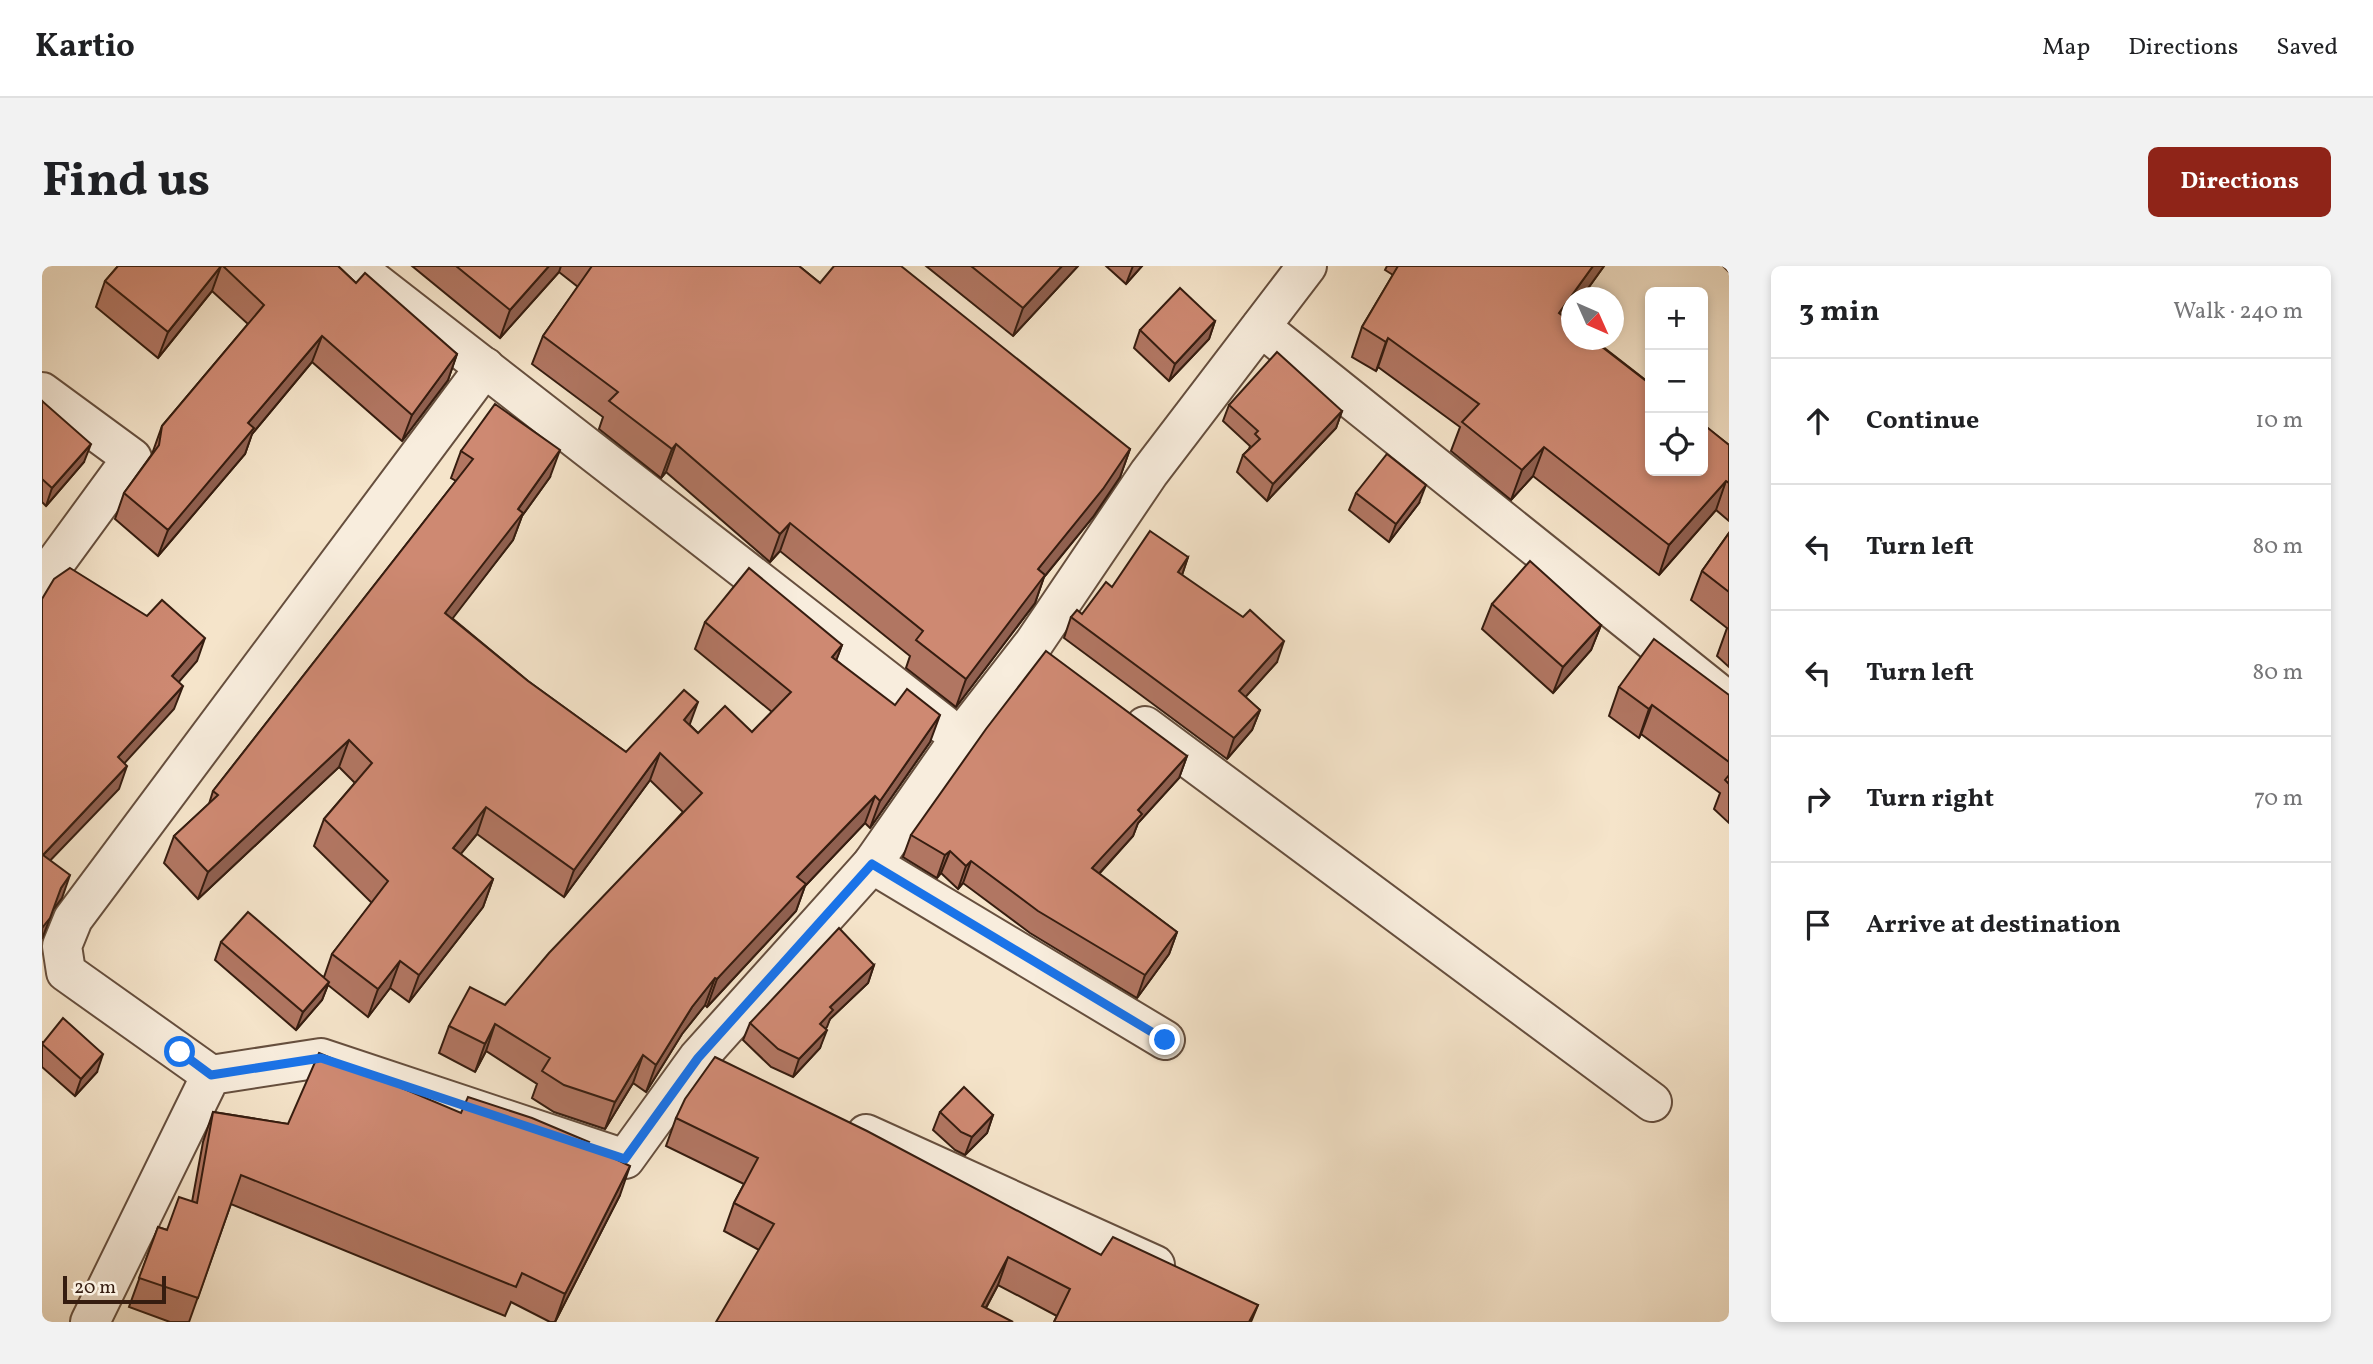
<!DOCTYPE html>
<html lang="en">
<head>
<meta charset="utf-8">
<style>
	body { margin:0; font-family:Vollkorn,serif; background:#f2f2f2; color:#202124 }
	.controls { position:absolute; right:21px; top:21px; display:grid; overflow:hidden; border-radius:10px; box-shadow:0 4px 10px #0003 }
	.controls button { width:63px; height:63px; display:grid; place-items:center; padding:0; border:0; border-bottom:2px solid #e0e0e0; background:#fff; color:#202124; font:35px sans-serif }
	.compass { position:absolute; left:1519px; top:21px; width:63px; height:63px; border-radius:50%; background:#fff; box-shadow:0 4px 10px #0003; rotate:135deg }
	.scale { position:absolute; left:21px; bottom:18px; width:103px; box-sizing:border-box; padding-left:7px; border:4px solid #361d10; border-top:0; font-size:19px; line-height:24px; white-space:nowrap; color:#361d10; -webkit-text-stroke:5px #f8eddd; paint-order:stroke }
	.stop { position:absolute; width:21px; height:21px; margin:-16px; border:5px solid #1a73e8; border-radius:50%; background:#fff }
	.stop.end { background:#1a73e8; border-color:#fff; box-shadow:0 2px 7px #0008 }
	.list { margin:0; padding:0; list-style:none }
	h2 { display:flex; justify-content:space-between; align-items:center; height:91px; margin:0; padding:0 28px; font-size:30px }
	h2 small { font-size:23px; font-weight:400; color:#757577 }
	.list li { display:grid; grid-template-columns:46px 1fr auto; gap:21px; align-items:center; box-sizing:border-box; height:126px; padding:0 28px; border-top:2px solid #e0e0e0 }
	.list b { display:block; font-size:26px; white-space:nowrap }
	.list em { font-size:23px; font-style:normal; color:#757577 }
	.icon { flex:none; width:38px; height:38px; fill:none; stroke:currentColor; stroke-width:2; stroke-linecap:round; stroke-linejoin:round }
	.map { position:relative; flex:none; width:1687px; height:1056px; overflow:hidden; border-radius:10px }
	header { display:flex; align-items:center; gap:42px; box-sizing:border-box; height:98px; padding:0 35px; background:#fff; border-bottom:2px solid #e0e0e0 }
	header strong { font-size:33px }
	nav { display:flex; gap:38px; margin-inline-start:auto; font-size:24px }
	.intro { display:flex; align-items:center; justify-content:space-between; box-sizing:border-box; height:168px; padding:0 42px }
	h1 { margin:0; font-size:49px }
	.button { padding:18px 32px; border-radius:10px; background:#8f2418; color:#fff; font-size:24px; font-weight:700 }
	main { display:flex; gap:42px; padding:0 42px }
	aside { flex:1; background:#fff; border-radius:10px; box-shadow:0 4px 10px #0003 }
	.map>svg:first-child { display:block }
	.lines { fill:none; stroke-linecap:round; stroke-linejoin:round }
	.minor-casing { stroke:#664f3e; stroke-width:42 }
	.minor { stroke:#f8eddd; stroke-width:38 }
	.wall { fill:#b17662; stroke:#361d10; stroke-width:2 }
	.shaded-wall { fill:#906050; stroke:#361d10; stroke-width:2 }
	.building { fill:#ce8972; stroke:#361d10; stroke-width:2 }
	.route { stroke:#1a73e8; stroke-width:9 }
</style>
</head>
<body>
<header>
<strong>Kartio</strong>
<nav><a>Map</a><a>Directions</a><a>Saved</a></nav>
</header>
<div class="intro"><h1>Find us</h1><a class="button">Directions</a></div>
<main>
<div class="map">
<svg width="1687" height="1056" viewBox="0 0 1687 1056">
	<rect width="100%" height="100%" fill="#f5e4ca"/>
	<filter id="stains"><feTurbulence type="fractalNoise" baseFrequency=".00286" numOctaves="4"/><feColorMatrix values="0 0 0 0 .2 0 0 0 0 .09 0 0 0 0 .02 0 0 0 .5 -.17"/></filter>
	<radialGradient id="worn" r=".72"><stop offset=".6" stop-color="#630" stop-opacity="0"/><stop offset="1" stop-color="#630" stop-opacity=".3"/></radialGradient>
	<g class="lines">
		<defs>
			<g id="minor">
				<path d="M 312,0 L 902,459"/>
				<path d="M 1219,61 L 1687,436"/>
				<path d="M 0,126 L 90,192 L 0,315"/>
				<path d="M 1103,460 L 1610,836"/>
				<path d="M 830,598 L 1123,774"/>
				<path d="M 169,809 L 24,706 L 20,680 L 31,653 L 443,101"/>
				<path d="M 824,868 L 1113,999"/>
				<path d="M 48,1056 L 169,809 L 279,792 L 583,893 L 656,792 L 830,598 L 918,472 L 992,377 L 1107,207 L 1265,0"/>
			</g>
		</defs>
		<use href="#minor" class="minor-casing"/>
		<use href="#minor" class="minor"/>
	</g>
	<g class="wall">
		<path d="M 76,0 L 296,0 L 314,17 L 415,88 L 406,114 L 360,175 L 270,96 L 210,168 L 203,188 L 116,290 L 73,253 L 82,227 L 110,188 L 120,160 L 206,58 L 170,25 L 116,92 L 54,41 L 63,15 Z"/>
		<path d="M 370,0 L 757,0 L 778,17 L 1088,183 L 1078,211 L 1051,251 L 1002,311 L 993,337 L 914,441 L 864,402 L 868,390 L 738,285 L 728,296 L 624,206 L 619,212 L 557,163 L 561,151 L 490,98 L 501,70 L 536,21 L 517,6 L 458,72 Z"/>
		<path d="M 884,0 L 1036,0 L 971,70 Z"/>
		<path d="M 1064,0 L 1100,0 L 1084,18 Z"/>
		<path d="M 1345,0 L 1562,0 L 1539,32 L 1530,32 L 1530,45 L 1524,52 L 1687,179 L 1687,255 L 1674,244 L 1617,309 L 1491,210 L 1469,234 L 1409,185 L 1418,161 L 1336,101 L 1334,105 L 1310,91 L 1320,61 L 1351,9 L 1343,4 Z"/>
		<path d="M 1681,0 L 1687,0 L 1687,6 Z"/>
		<path d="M 1173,55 L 1167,73 L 1127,115 L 1092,82 L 1098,64 Z"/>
		<path d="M 0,135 L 42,196 L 4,240 L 0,236 Z"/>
		<path d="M 1187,139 L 1300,145 L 1294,162 L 1225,235 L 1195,206 L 1201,189 L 1207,183 L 1208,180 L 1181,155 Z"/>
		<path d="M 419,185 L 508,211 L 480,250 L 471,274 L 410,352 L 486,415 L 584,486 L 647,458 L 656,467 L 710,466 L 730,446 L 653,383 L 663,356 L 800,379 L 794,394 L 888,476 L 828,562 L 823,557 L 763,620 L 754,645 L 665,741 L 663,739 L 640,768 L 604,826 L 591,817 L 563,863 L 512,846 L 490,832 L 495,818 L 444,785 L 433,806 L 397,787 L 407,760 L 463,739 L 641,546 L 608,514 L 522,631 L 435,568 L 418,588 L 451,613 L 441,641 L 367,736 L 348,722 L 326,751 L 286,719 L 280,734 L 254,764 L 173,694 L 179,676 L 282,711 L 290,688 L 330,637 L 272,580 L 282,553 L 313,517 L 297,501 L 156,633 L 122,597 L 132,570 L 167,538 L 171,525 L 414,215 L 409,212 Z"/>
		<path d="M 1314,227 L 1377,237 L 1347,276 L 1307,244 Z"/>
		<path d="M 1687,267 L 1687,401 L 1675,390 L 1685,362 L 1649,334 L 1660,305 Z"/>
		<path d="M 1146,291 L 1140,309 L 1235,396 L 1203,431 L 1218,444 L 1210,464 L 1185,493 L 1022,372 L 1029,351 L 1040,348 L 1070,321 Z"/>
		<path d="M 1450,338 L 1559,359 L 1549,384 L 1511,427 L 1440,363 Z"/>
		<path d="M 1577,421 L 1687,429 L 1687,557 L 1672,543 L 1678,527 L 1599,468 L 1597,472 L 1567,450 Z"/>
		<path d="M 1145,490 L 1137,512 L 1096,557 L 1091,570 L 1057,608 L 1135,666 L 1127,688 L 1095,732 L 988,667 L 921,617 L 916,623 L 899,607 L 895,612 L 861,591 L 869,569 Z"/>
		<path d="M 832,699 L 826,717 L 788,753 L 783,763 L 778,782 L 751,811 L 729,801 L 701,774 L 708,757 Z"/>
		<path d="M 0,776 L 55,806 L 33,830 L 0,801 Z"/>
		<path d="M 171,846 L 246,858 L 419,847 L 546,879 L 578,929 L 513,1056 L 508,1056 L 469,1036 L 463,1050 L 189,938 L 147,1056 L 128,1056 L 87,1041 L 116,961 L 125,964 L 150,936 L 161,876 Z"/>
		<path d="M 898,846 L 951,849 L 945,867 L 923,889 L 913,884 L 891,864 Z"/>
		<path d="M 634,852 L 1059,989 L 1216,1039 L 1209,1056 L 1012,1056 L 1015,1050 L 956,1019 L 944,1042 L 717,984 L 682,965 L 692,937 L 702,918 L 624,880 Z"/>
	</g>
	<g class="shaded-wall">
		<path d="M 179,0 L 170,25 L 116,92 L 126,66 Z"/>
		<path d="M 507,0 L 519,0 L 517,6 L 458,72 L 468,44 Z"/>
		<path d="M 1020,0 L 1036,0 L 971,70 L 981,42 Z"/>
		<path d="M 1091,0 L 1100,0 L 1084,18 Z"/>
		<path d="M 1551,0 L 1562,0 L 1539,32 L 1530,32 L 1530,45 L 1506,76 L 1517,47 Z"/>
		<path d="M 1173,55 L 1167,73 L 1127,115 L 1133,98 Z"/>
		<path d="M 280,70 L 270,96 L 210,168 L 203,188 L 116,290 L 126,264 L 206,157 Z"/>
		<path d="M 1346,72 L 1336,101 L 1334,105 L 1344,76 Z"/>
		<path d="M 415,88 L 406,114 L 360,175 L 370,149 Z"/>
		<path d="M 1300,145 L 1294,162 L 1225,235 L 1231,218 Z"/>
		<path d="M 49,178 L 42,196 L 4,240 L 10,222 Z"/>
		<path d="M 634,178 L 624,206 L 619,212 L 630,183 Z"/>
		<path d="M 1502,181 L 1491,210 L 1469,234 L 1480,204 Z"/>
		<path d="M 1088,183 L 1078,211 L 1051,251 L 1002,311 L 993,337 L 914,441 L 924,413 L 996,303 Z"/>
		<path d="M 518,184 L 508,211 L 480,250 L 471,274 L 394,374 L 403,347 Z"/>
		<path d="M 1684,215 L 1674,244 L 1617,309 L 1627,279 Z"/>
		<path d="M 1384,219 L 1377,237 L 1347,276 L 1354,258 Z"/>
		<path d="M 748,257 L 738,285 L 728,296 L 738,268 Z"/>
		<path d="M 1146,291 L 1139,312 L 1136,306 Z"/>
		<path d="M 1559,359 L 1549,384 L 1511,427 L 1521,401 Z"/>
		<path d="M 163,372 L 155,395 L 122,433 L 130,410 Z"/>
		<path d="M 1242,375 L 1235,396 L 1190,446 L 1197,425 Z"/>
		<path d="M 800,379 L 790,406 L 790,391 Z"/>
		<path d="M 141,420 L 132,443 L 68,513 L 76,491 Z"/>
		<path d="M 656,436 L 646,463 L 642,454 Z"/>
		<path d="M 1610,439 L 1599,468 L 1597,472 L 1607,443 Z"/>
		<path d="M 1218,444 L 1210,464 L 1185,493 L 1192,472 Z"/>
		<path d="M 898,449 L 888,476 L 828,562 L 838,535 Z"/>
		<path d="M 307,474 L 297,501 L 156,633 L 166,606 Z"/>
		<path d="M 618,487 L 608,514 L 522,631 L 532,604 Z"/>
		<path d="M 1145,490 L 1137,512 L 1096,557 L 1091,570 L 1042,624 L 1050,602 L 1096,544 Z"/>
		<path d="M 85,500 L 77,523 L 0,603 L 1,589 Z"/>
		<path d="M 833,530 L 823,557 L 763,620 L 754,645 L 665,741 L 675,713 L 755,611 Z"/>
		<path d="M 444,541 L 435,568 L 401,610 L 411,582 Z"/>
		<path d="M 908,585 L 899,607 L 895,612 L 903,589 Z"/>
		<path d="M 929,595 L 921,617 L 916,623 L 924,600 Z"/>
		<path d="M 28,609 L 20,632 L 11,644 L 0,673 L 0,662 L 19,622 Z"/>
		<path d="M 451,613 L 441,641 L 367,736 L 377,709 Z"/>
		<path d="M 1135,666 L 1127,688 L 1095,732 L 1103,709 Z"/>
		<path d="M 358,695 L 348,722 L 326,751 L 336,723 Z"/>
		<path d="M 832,699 L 826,717 L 788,753 L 785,761 L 771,776 L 778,758 L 788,741 Z"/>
		<path d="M 673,712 L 663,739 L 640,768 L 604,826 L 614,799 L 650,741 Z"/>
		<path d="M 287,716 L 280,734 L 254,764 L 261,746 Z"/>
		<path d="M 453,758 L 444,785 L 433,806 L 443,778 Z"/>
		<path d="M 785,764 L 778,782 L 751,811 L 757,793 Z"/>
		<path d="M 61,788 L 55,806 L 33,830 L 39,813 Z"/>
		<path d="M 601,789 L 591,817 L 563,863 L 573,836 Z"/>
		<path d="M 951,849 L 945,867 L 923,889 L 930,871 Z"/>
		<path d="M 588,900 L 578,929 L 513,1056 L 523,1028 Z"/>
		<path d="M 966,991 L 956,1019 L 936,1056 L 940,1040 Z"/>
	</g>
	<g class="building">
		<path d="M 76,0 L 179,0 L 126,66 L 63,15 Z"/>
		<path d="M 181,0 L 296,0 L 314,17 L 323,7 L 415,88 L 370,149 L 280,70 L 206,157 L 212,162 L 126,264 L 82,227 L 117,179 L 120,160 L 222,39 Z"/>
		<path d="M 414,0 L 507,0 L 468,44 Z"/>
		<path d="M 550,0 L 757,0 L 778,17 L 792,0 L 859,0 L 1088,183 L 1061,223 L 996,303 L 1003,309 L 924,413 L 874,374 L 881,365 L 748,257 L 738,268 L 634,178 L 630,183 L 567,135 L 576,126 L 501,70 Z"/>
		<path d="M 929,0 L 1020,0 L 981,42 Z"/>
		<path d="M 1356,0 L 1551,0 L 1517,47 L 1530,57 L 1530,74 L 1551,74 L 1608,118 L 1608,205 L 1661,205 L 1661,158 L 1687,179 L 1687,217 L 1684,215 L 1627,279 L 1502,181 L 1480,204 L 1420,156 L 1437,138 L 1346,72 L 1344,76 L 1320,61 Z"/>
		<path d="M 1138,22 L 1173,55 L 1133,98 L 1098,64 Z"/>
		<path d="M 1235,86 L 1300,145 L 1231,218 L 1201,189 L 1218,173 L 1213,168 L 1216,165 L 1187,139 Z"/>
		<path d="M 0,135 L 49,178 L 10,222 L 0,213 Z"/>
		<path d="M 453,138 L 518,184 L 476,243 L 481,247 L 403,347 L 486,415 L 584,486 L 642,424 L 656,436 L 642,454 L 656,467 L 683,440 L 710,466 L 749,426 L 663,356 L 707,302 L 800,379 L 790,391 L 853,439 L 865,423 L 898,449 L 838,535 L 833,530 L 755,611 L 764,618 L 675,713 L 673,712 L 650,741 L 614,799 L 601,789 L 573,836 L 522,819 L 500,805 L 508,792 L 453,758 L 443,778 L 407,760 L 428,721 L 463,739 L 507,687 L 660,527 L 618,487 L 532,604 L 444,541 L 411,582 L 451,613 L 377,709 L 358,695 L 336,723 L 290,688 L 346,615 L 282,553 L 330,497 L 307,474 L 166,606 L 132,570 L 176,529 L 171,525 L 431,193 L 419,185 Z"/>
		<path d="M 1345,188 L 1384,219 L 1354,258 L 1314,227 Z"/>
		<path d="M 1108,265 L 1146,291 L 1136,306 L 1201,351 L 1208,344 L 1242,375 L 1197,425 L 1218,444 L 1192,472 L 1029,351 L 1035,344 L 1040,348 L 1064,316 L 1070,321 Z"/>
		<path d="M 1687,267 L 1687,326 L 1660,305 Z"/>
		<path d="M 1488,295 L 1559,359 L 1521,401 L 1450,338 Z"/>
		<path d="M 28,302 L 105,350 L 120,334 L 163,372 L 130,410 L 141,420 L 76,491 L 85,500 L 1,589 L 28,609 L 19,622 L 8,652 L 0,662 L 0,333 L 12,313 Z"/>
		<path d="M 1612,373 L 1687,429 L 1687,496 L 1610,439 L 1607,443 L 1577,421 Z"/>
		<path d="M 1004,385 L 1145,490 L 1096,544 L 1100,548 L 1050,602 L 1135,666 L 1103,709 L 996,645 L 929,595 L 924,600 L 908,585 L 903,589 L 869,569 L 944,463 Z"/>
		<path d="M 1687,509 L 1687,518 L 1683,514 Z"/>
		<path d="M 206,646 L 287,716 L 261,746 L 179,676 Z"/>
		<path d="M 797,662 L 832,699 L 788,741 L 791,744 L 778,758 L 785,764 L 757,793 L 736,783 L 708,757 Z"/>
		<path d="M 21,752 L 61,788 L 39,813 L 0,778 Z"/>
		<path d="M 277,787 L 419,847 L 426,831 L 490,852 L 547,876 L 545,879 L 588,900 L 523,1028 L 480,1007 L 474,1021 L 199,909 L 156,1032 L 97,1012 L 116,961 L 125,964 L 137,931 L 155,937 L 171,846 L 246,858 Z"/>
		<path d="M 673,791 L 825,865 L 1059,989 L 1071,971 L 1216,1039 L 1207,1056 L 1012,1056 L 1028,1023 L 966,991 L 940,1040 L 971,1056 L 674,1056 L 732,958 L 692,937 L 716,892 L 634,852 L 643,833 Z"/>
		<path d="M 922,821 L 951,849 L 930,871 L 919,866 L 898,846 Z"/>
	</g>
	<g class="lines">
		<path class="route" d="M 138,786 L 169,809 L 279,792 L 583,893 L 656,792 L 830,598 L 1123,774"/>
	</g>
	<rect width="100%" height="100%" filter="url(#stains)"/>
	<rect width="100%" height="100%" fill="url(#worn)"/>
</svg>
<div class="controls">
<button>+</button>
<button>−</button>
<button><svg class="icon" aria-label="locate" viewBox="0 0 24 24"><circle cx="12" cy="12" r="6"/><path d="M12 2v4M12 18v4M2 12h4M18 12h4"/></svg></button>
</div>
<svg class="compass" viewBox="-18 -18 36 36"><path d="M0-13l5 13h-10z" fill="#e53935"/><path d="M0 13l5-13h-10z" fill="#757577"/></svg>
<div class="scale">20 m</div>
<div class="stop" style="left:138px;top:786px"></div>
<div class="stop end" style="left:1123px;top:774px"></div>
</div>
<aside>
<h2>3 min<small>Walk · 240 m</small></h2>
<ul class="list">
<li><svg class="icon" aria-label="ahead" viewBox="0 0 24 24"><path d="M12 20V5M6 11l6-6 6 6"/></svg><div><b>Continue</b></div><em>10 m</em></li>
<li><svg class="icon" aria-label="left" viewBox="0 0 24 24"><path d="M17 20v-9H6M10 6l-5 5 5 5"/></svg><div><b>Turn left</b></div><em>80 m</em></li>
<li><svg class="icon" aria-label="left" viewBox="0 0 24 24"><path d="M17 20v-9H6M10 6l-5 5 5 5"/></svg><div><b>Turn left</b></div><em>80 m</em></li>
<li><svg class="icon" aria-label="right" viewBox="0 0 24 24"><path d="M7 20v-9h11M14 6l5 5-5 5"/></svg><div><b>Turn right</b></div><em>70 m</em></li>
<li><svg class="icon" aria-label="arrive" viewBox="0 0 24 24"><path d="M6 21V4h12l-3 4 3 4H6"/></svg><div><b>Arrive at destination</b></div></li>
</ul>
</aside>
</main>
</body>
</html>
